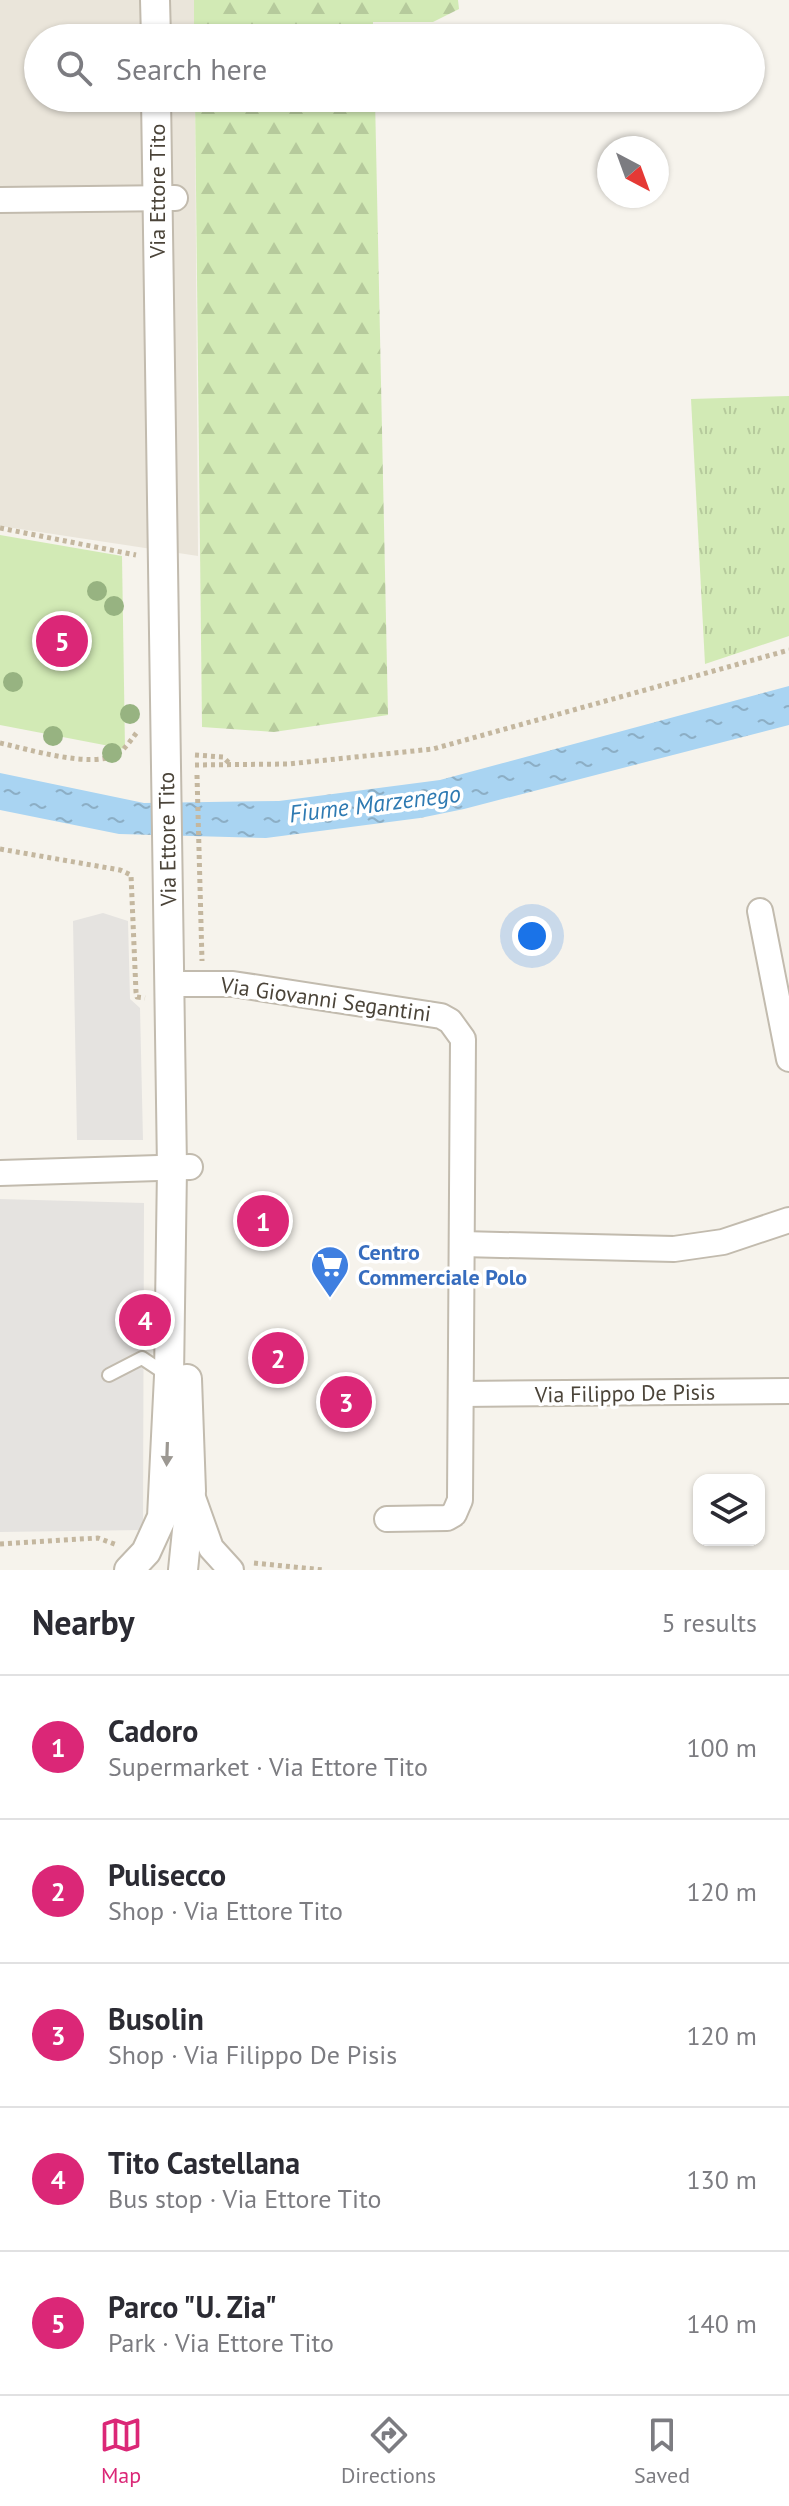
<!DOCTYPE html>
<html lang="en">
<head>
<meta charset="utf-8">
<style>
	body { margin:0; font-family:"PT Sans",sans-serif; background:#f2f2f3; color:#2b2b33 }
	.controls { position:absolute; right:24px; bottom:24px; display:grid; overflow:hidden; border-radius:16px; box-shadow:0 2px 6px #0004 }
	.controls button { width:72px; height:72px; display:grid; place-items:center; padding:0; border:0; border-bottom:2px solid #e1e1e2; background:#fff; color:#2b2b33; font:40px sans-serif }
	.compass { position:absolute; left:597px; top:136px; width:72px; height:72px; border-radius:50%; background:#fff; box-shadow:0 2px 6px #0004; rotate:139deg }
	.you { position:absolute; left:532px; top:936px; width:28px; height:28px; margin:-20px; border:6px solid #fff; border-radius:50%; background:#1a73e8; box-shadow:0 0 0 12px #1a73e833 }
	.badge { display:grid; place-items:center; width:52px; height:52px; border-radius:50%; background:#db2777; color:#fff; font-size:26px; font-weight:700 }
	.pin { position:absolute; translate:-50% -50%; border:4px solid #fff; box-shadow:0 2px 8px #0006 }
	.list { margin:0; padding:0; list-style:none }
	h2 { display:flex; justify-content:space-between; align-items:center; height:104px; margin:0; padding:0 32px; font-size:34px }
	h2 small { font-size:26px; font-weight:400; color:#7c7c81 }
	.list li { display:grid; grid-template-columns:52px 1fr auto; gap:24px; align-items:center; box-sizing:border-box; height:144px; padding:0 32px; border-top:2px solid #e1e1e2 }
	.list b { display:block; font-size:30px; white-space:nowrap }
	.list p { margin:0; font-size:26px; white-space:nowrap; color:#7c7c81 }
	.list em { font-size:26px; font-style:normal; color:#7c7c81 }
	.icon { flex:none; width:44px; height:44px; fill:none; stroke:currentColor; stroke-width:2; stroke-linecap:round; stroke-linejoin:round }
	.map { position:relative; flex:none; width:789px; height:1570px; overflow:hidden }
	.search { position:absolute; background:#fff; box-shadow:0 2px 6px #0004; left:24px; right:24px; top:24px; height:88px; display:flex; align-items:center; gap:20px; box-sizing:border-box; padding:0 28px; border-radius:44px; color:#7c7c81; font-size:30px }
	.sheet { height:824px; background:#fff }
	nav { display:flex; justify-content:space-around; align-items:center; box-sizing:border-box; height:112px; border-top:2px solid #e1e1e2; background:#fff; font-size:22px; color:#7c7c81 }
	nav a { display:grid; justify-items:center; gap:4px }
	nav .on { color:#db2777 }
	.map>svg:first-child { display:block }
	.residential { fill:#eae5da }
	.grass { fill:url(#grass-tufts) }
	.forest { fill:url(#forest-firs) }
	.park { fill:#d2eab5 }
	.parking { fill:#e5e3e0 }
	.water { fill:url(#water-ripples) }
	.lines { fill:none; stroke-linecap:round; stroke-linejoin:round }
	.service-casing { stroke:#c2bbae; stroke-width:16 }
	.minor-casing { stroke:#c2bbae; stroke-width:28 }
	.tertiary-casing { stroke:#c2bbae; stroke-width:32 }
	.path { stroke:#c4b79f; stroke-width:5; stroke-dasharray:4 4; stroke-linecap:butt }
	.service { stroke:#fff; stroke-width:12 }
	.minor { stroke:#fff; stroke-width:24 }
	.tertiary { stroke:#fff; stroke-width:28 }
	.tree { fill:#97b381 }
	.oneway { fill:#9c9892 }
	.labels { text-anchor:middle; stroke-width:7; stroke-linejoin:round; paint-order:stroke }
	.street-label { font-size:22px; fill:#4b4439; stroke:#fff }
	.shop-label { font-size:22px; font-weight:bold; fill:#366cbe; stroke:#fff; text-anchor:start }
	.water-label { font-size:24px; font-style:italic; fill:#2e7ab2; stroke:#fff }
</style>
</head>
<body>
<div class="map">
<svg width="789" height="1570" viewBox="0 0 789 1570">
	<defs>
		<pattern id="grass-tufts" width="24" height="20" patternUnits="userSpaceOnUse" patternTransform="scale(2)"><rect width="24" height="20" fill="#d2eab5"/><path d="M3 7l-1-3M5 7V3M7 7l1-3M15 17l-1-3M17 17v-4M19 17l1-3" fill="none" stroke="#b6ca9c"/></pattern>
		<pattern id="forest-firs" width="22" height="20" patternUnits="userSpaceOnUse" patternTransform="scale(2)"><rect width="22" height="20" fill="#d2eab5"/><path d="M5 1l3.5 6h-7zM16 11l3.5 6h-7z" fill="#b6ca9c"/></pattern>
		<pattern id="water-ripples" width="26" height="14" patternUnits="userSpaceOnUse" patternTransform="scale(2)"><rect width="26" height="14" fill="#a9d4f2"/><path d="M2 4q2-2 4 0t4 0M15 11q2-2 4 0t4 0" fill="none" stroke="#8caec5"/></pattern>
	</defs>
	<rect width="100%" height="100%" fill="#f6f3ec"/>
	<path class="residential" d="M 0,0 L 194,0 L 194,38 L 38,38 L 38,98 L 195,98 L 198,556 L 0,526 Z"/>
	<path class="grass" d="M 789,396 L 789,636 L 705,664 L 691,399 Z"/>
	<g class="forest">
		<path d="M 194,0 L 458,0 L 459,9 L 433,22 L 373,22 L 373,38 L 194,38 Z"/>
		<path d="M 195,98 L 375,98 L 388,715 L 274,732 L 202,727 Z"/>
	</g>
	<path class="park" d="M 0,535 L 122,556 L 125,749 L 0,725 Z"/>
	<g class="parking">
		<path d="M 103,913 L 128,921 L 130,999 L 140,1008 L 143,1140 L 77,1140 L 73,921 Z"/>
		<path d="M 0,1199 L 144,1203 L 143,1530 L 0,1532 Z"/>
	</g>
	<path class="water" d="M 789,686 L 789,725 L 464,809 L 420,818 L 266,838 L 119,834 L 0,810 L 0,773 L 144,803 L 279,801 L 440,780 Z"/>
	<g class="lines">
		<defs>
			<path id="service" d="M 109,1375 L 142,1358 L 169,1376"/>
			<g id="minor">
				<path d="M 0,200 L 175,198"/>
				<path d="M 760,911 L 789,1059"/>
				<path d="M 169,984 L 233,984 L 441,1016 L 450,1021 L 463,1039 L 460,1500 L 454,1514 L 447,1518 L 387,1519"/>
				<path d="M 0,1173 L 190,1167"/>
				<path d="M 462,1244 L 674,1249 L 723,1242 L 789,1220"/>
				<path d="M 461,1394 L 789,1391"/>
				<path d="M 191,1492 L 211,1548 L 231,1570"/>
			</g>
			<g id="tertiary">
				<path d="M 155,0 L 156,38"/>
				<path d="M 129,1570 L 146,1552 L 162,1517 L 169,1376 L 172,1168 L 156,98"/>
				<path d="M 183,1570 L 191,1491 L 187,1379"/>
			</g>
		</defs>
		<use href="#service" class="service-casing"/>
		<use href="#minor" class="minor-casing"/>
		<use href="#tertiary" class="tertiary-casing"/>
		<g class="path">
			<path d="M 0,528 L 136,555"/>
			<path d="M 0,743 C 28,749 92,769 117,754 C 126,749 132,738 138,731"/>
			<path d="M 195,755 L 223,757 L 231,765"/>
			<path d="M 195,765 L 288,764 L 433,749 L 789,650"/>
			<path d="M 197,775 L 202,961"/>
			<path d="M 0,849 L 120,870 L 131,875 L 136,992 L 137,997 L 145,998"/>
			<path d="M 0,1544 L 98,1538 L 117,1545"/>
			<path d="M 254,1563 L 324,1570"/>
		</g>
		<use href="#service" class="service"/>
		<use href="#minor" class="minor"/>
		<use href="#tertiary" class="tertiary"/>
	</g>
	<g class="tree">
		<circle cx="97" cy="591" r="10"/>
		<circle cx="114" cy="606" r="10"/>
		<circle cx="13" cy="682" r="10"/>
		<circle cx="130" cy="714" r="10"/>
		<circle cx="53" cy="736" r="10"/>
		<circle cx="112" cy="753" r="10"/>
	</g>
	<defs><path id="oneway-solid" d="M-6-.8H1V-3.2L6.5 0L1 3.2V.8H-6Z" transform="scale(2)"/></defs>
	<use class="oneway" href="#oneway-solid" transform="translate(167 1454) rotate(92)"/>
	<defs>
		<symbol id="supermarket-pin" viewBox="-11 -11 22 30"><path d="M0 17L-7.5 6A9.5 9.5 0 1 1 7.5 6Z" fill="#3f7fe0" stroke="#fff"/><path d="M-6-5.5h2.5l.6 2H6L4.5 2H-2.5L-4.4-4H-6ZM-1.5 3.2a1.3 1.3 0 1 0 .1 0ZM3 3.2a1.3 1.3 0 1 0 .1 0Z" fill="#fff"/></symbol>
	</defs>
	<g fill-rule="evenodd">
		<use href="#supermarket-pin" x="308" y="1243" width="44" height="60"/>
	</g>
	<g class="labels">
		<g class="street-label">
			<text transform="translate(157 191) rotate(-90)" y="8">Via Ettore Tito</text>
			<text transform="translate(167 839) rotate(-91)" y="8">Via Ettore Tito</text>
			<text transform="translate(326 999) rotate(8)" y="8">Via Giovanni Segantini</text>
			<text transform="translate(625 1393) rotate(-1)" y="8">Via Filippo De Pisis</text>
		</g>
		<g class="shop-label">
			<text x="358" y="1260">Centro<tspan x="358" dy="25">Commerciale Polo</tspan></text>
		</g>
		<g class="water-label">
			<text transform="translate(375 804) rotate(-7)" y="8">Fiume Marzenego</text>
		</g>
	</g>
</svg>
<div class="controls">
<button><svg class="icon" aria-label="layers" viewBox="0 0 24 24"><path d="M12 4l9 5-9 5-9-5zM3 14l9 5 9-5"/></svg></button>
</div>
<svg class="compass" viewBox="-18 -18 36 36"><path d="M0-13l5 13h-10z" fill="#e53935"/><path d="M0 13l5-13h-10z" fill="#7c7c81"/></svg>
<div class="you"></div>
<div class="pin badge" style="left:263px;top:1221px">1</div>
<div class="pin badge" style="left:278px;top:1358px">2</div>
<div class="pin badge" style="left:346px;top:1402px">3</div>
<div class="pin badge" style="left:145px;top:1320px">4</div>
<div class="pin badge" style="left:62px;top:641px">5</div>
<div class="search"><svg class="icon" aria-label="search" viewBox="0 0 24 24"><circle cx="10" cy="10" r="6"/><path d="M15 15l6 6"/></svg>Search here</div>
</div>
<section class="sheet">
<h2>Nearby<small>5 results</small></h2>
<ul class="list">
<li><span class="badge">1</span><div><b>Cadoro</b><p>Supermarket · Via Ettore Tito</p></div><em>100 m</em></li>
<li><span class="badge">2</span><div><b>Pulisecco</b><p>Shop · Via Ettore Tito</p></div><em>120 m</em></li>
<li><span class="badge">3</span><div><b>Busolin</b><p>Shop · Via Filippo De Pisis</p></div><em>120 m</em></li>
<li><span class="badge">4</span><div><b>Tito Castellana</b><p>Bus stop · Via Ettore Tito</p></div><em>130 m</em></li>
<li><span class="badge">5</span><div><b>Parco &quot;U. Zia&quot;</b><p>Park · Via Ettore Tito</p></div><em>140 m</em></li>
</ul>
</section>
<nav>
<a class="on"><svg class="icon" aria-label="map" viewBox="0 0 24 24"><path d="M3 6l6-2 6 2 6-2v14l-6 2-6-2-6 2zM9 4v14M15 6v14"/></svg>Map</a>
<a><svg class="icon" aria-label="directions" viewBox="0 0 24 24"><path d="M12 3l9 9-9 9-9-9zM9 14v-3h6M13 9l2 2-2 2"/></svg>Directions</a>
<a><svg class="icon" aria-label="saved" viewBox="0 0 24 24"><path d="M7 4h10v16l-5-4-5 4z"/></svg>Saved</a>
</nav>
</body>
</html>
